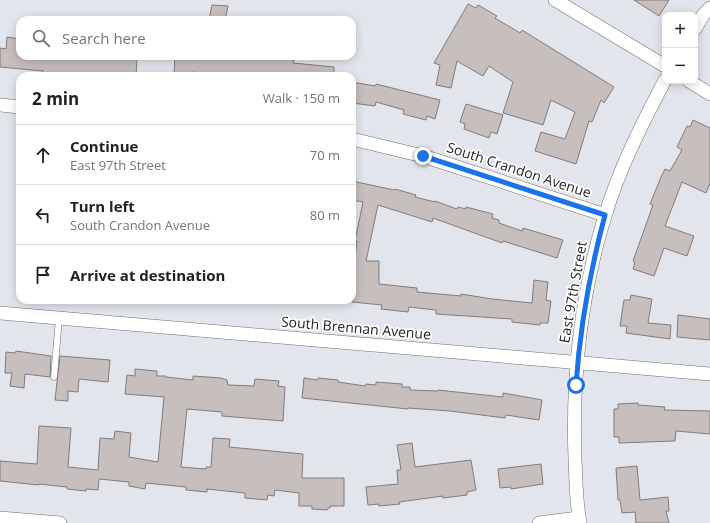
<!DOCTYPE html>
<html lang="en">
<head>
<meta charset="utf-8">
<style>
	body { margin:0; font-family:"Open Sans",sans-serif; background:#f2f2f2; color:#202124 }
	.controls { position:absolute; right:12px; top:12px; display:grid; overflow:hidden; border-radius:8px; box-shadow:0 2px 10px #0003 }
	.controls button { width:36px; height:36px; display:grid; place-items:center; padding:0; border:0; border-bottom:1px solid #e0e0e0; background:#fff; color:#202124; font:20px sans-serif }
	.stop { position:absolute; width:12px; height:12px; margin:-9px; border:3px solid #1a73e8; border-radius:50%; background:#fff }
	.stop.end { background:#1a73e8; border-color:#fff; box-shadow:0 1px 4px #0008 }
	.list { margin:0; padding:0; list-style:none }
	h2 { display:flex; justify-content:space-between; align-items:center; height:52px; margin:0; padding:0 16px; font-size:17px }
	h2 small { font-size:13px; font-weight:400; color:#757577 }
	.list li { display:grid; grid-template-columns:26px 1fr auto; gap:12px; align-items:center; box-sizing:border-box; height:60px; padding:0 16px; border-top:1px solid #e0e0e0 }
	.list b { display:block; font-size:15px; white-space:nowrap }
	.list p { margin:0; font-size:13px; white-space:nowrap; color:#757577 }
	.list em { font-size:13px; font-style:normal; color:#757577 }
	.icon { flex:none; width:22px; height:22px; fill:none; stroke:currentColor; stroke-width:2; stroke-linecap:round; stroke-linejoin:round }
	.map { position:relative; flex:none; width:710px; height:523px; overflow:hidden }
	.search { position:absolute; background:#fff; box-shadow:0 2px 10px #0003; left:16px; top:16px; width:340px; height:44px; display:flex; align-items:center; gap:10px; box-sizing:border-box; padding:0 14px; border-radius:12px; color:#757577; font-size:15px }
	.panel { position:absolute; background:#fff; box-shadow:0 2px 10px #0003; left:16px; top:72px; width:340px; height:232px; border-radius:12px }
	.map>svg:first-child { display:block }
	.building { fill:#c7bebe; stroke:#837b7a }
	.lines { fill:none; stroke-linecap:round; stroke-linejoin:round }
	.service-casing { stroke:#6c6e74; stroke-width:7 }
	.minor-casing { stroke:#6c6e74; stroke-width:14 }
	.service { stroke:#fff; stroke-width:6 }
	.minor { stroke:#fff; stroke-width:13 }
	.route { stroke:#1a73e8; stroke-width:5 }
	.labels { text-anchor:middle; stroke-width:3.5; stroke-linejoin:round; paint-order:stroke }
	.street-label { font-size:14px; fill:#242527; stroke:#fff }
</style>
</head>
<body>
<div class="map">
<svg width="710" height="523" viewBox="0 0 710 523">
	<rect width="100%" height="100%" fill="#e3e5ec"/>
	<g class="building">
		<path d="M 634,0 L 669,0 L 659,16 Z"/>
		<path d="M 468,4 L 476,8 L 478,5 L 497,16 L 495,18 L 520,33 L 522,30 L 614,87 L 604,103 L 601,100 L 592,122 L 589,121 L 576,164 L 535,151 L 541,132 L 565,139 L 575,112 L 551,100 L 543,125 L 503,113 L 513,82 L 489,66 L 483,76 L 457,61 L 451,88 L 436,85 L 440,65 L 434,63 Z"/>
		<path d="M 212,5 L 228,6 L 225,20 L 209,20 Z"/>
		<path d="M 7,37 L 20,39 L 20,56 L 106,56 L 137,59 L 136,76 L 83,76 L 64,74 L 64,75 L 43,73 L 43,71 L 0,67 L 0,48 L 6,49 Z"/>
		<path d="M 175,56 L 278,56 L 278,58 L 294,60 L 293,63 L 334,67 L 334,76 L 221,76 L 193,72 L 192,75 L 187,74 L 187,76 L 174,76 Z"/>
		<path d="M 352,82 L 375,86 L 376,84 L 440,100 L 435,119 L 427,116 L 426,120 L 403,114 L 404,110 L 376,102 L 375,106 L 352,103 Z"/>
		<path d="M 466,104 L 503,115 L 497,134 L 491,132 L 489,138 L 464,129 L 465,124 L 460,122 Z"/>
		<path d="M 693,120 L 710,128 L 710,184 L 706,193 L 682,182 L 665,226 L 694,236 L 687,256 L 664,248 L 654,276 L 633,269 L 635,262 L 633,261 L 653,205 L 650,204 L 661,177 L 665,169 L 670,171 L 682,150 L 677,147 L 687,126 L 690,127 Z"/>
		<path d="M 352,181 L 394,190 L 395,189 L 416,195 L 415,197 L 435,202 L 435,201 L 457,209 L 458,207 L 466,209 L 466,207 L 493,214 L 492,218 L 499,220 L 499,223 L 522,231 L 523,228 L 563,240 L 557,258 L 503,241 L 502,243 L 433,218 L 432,222 L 378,205 L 366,261 L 379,261 L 379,284 L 417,288 L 417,292 L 461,296 L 461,294 L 492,299 L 532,303 L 534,280 L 548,282 L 546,300 L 551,301 L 548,323 L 540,323 L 540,325 L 512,322 L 512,319 L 436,314 L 436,310 L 409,307 L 408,312 L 381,309 L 382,305 L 352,302 L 352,284 L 357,241 L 355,241 L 363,202 L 352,200 Z"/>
		<path d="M 631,295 L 652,299 L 648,323 L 671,325 L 670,339 L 626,333 L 627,326 L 620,326 L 624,300 L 630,300 Z"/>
		<path d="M 678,315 L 710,319 L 710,340 L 677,337 Z"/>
		<path d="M 16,351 L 51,356 L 50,377 L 25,374 L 24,388 L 10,386 L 12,373 L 5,373 L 6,352 L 15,353 Z"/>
		<path d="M 60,356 L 110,360 L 108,382 L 79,379 L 78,392 L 68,391 L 68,401 L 55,400 Z"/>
		<path d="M 135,369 L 157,371 L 157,376 L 166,376 L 166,377 L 193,380 L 193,376 L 221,378 L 227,380 L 228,385 L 254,386 L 255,379 L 279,381 L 278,386 L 285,387 L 283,421 L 222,416 L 222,412 L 187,409 L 181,467 L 206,469 L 206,467 L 211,467 L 213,438 L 230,439 L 229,447 L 303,454 L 302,478 L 344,478 L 344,506 L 330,506 L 330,508 L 328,508 L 327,510 L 312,509 L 312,506 L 299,506 L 299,493 L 275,490 L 274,496 L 268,495 L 267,500 L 245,498 L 245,493 L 207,489 L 207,492 L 186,490 L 186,487 L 146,483 L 145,489 L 129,486 L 129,482 L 99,479 L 98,490 L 86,489 L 86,491 L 67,489 L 67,487 L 39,484 L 39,485 L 0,481 L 0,461 L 37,464 L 39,426 L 71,428 L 68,467 L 98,470 L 100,438 L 114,439 L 115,431 L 131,433 L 129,457 L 158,462 L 164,397 L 125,394 L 127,375 L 135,376 Z"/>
		<path d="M 304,378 L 317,380 L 318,378 L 338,380 L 338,382 L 365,386 L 366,384 L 376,385 L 376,382 L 402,384 L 402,387 L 410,387 L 410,390 L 438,391 L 438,390 L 503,397 L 503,393 L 542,400 L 539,420 L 506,415 L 505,418 L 450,411 L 408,408 L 408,409 L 302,398 Z"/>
		<path d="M 638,403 L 638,405 L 665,407 L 664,410 L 710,411 L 710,434 L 676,431 L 675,441 L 619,443 L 619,437 L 614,437 L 614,409 L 618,409 L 618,404 Z"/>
		<path d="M 412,443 L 415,467 L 471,460 L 476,490 L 467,492 L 467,495 L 443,498 L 443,496 L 399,502 L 400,504 L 379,506 L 379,504 L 368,505 L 366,487 L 398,484 L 397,470 L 401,470 L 397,445 Z"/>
		<path d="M 541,464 L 543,484 L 511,489 L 511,487 L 500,488 L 498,469 Z"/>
		<path d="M 637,466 L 640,500 L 668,497 L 669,511 L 666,511 L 669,523 L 636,523 L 635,512 L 622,513 L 620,500 L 618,500 L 616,468 Z"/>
	</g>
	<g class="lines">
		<defs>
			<path id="service" d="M 54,377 L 59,318"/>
			<g id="minor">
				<path d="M 555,0 L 665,66"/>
				<path d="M 695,29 L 703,15 L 710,8"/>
				<path d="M 689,81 L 710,94"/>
				<path d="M 0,105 L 20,107"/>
				<path d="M 352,139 L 423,156 L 605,215"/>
				<path d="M 0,313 L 710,374"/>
				<path d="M 0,518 L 60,523"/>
				<path d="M 539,523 L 579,518"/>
				<path d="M 580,523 C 576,502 576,481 575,459 C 572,378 581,294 605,216 C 619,169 642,124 665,80"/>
			</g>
		</defs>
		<use href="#service" class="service-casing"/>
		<use href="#minor" class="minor-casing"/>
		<use href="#service" class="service"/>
		<use href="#minor" class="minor"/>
	</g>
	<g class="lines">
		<path class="route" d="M 423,156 L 605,215 C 590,271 580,327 576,385"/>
	</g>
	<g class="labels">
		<g class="street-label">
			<text transform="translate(519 170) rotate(18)" y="5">South Crandon Avenue</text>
			<text transform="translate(573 292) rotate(-80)" y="5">East 97th Street</text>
			<text transform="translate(356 328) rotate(5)" y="5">South Brennan Avenue</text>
		</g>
	</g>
</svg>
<div class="controls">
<button>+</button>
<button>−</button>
</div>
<div class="stop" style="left:576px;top:385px"></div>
<div class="stop end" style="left:423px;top:156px"></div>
<div class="search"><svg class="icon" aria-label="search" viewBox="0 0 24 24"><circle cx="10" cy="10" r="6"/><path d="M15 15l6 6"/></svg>Search here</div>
<section class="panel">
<h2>2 min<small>Walk · 150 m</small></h2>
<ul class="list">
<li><svg class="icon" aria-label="ahead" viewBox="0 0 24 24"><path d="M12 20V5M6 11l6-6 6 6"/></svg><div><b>Continue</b><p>East 97th Street</p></div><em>70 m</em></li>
<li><svg class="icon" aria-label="left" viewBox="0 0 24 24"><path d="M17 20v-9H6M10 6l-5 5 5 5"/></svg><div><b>Turn left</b><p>South Crandon Avenue</p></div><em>80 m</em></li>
<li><svg class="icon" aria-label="arrive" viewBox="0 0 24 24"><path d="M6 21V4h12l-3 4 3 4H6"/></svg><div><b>Arrive at destination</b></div></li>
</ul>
</section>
</div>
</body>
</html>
